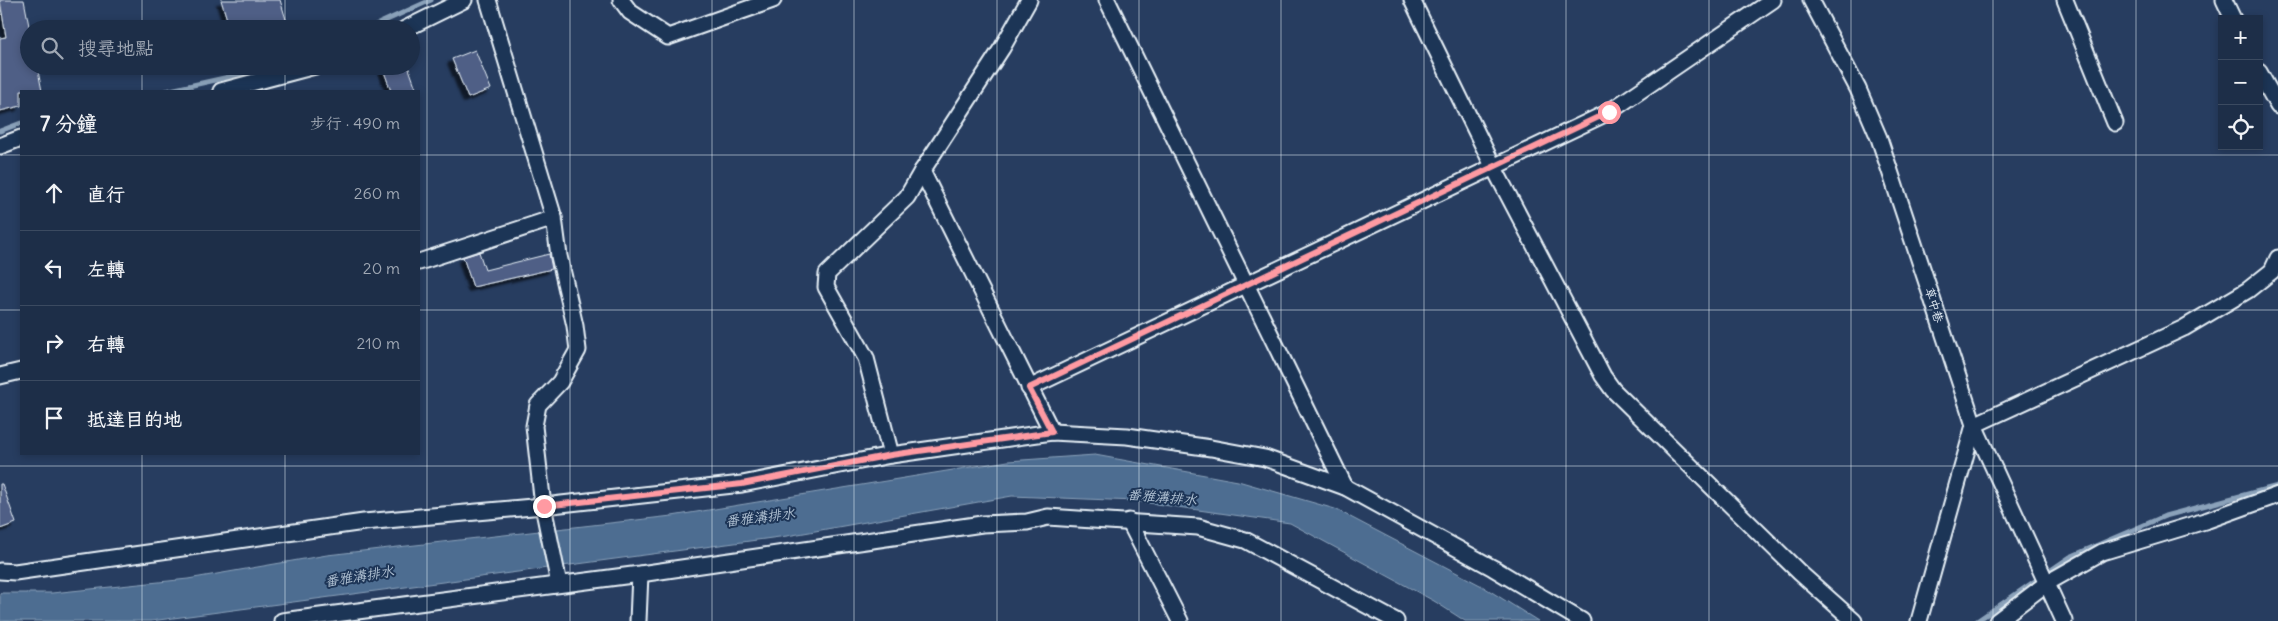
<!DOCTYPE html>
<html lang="zh-TW">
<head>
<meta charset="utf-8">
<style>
	body { margin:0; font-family:Delius,"LXGW WenKai TC",sans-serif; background:#2a3a52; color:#f1f3f6 }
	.controls { position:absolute; right:15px; top:15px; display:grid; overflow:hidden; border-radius:0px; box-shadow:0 2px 8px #0003 }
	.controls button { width:45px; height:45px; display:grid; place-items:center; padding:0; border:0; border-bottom:1px solid #3b4a60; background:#1d2e48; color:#f1f3f6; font:25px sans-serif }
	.stop { position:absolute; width:15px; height:15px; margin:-11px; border:4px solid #ff9aa2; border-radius:50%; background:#fff }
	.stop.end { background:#ff9aa2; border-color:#fff; box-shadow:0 1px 5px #0008 }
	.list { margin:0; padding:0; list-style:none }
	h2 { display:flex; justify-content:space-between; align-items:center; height:65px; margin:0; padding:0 20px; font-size:21px }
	h2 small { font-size:16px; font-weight:400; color:#a0a8b4 }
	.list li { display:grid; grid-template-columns:32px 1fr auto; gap:15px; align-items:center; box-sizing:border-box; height:75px; padding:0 20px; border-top:1px solid #3b4a60 }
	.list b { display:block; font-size:19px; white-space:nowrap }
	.list em { font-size:16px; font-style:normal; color:#a0a8b4 }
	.icon { flex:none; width:28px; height:28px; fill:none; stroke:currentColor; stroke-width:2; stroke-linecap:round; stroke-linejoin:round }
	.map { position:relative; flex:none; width:2278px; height:621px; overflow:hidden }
	.search { position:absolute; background:#1d2e48; box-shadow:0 2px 8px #0003; left:20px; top:20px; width:400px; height:55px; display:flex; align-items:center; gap:12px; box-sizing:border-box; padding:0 18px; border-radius:28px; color:#a0a8b4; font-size:19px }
	.panel { position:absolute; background:#1d2e48; box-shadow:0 2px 8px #0003; left:20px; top:90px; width:400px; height:365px; border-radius:0px }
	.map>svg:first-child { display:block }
	.water { fill:#4d6d91; stroke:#8ba2ba }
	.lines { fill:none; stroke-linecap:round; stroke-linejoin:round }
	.stream { stroke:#8ba2ba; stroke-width:5 }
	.building { fill:#505f86; stroke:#e8f1f8; filter:url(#shadow) }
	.minor-casing { stroke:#e8f1f8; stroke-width:19 }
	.minor { stroke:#1d3557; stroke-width:15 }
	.route { stroke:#ff9aa2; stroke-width:6 }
	.grid { fill:none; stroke:#e8f1f8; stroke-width:1; stroke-opacity:0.55 }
	.labels { text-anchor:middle; stroke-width:4; stroke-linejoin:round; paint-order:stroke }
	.street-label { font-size:12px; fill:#e8f1f8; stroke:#1d3557 }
	.water-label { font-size:14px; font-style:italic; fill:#b2c3d4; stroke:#1d3557 }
</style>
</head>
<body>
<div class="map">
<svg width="2278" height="621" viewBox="0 0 2278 621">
	<defs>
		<filter id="shadow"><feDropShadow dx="-4.5" dy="4.5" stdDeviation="1" flood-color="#0009"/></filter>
	</defs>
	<rect width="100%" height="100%" fill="#273d60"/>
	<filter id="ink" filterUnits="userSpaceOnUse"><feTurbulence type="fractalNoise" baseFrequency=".02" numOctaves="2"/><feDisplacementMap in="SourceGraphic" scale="10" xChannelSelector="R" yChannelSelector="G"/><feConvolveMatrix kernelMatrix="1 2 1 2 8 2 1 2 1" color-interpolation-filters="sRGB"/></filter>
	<g filter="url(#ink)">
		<path class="water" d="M 1095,455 L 1238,481 L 1335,509 L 1482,586 L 1538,621 L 1465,621 L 1434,601 L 1290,523 L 1135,501 L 1012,496 L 787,536 L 151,621 L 0,621 L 0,593 L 52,593 L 188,579 L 327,555 L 672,516 L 1008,461 Z"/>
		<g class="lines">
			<g class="stream">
				<path d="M 367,29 L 431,0"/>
				<path d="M 166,91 L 278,66"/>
				<path d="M 0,131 L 21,123"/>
				<path d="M 1977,621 L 2070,557 L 2165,516 L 2278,486"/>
			</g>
		</g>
		<g class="building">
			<path d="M 0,0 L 24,0 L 29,26 L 29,66 L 37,66 L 42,91 L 21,91 L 21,106 L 0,111 L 0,38 L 6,37 Z"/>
			<path d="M 221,0 L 280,0 L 289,29 L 230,29 Z"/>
			<path d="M 475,50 L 491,89 L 468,98 L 452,59 Z"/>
			<path d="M 382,66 L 408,66 L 417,91 L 391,91 Z"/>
			<path d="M 479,252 L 485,270 L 549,254 L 552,269 L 473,287 L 463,257 Z"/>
			<path d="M 0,484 L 2,484 L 16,523 L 0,529 Z"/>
		</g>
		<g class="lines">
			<defs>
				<g id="minor">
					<path d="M 488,0 L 554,218 L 559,256 L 575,326 L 578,350 L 560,382 L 538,405 L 534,426 L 543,506 L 559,584"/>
					<path d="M 621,0 L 630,12 L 668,37 L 773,0"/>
					<path d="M 1107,0 L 1345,487"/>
					<path d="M 1412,0 L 1494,168 L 1603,376 L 1613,390 L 1800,573 L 1854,621"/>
					<path d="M 1811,0 L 1858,89 L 1879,138 L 1974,425 L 1919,621"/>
					<path d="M 2065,0 L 2115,123"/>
					<path d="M 2224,0 L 2233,19"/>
					<path d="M 405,29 L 464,0"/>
					<path d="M 2259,72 L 2278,106"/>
					<path d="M 221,91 L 315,66"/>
					<path d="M 0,146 L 21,138"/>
					<path d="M 922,171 L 1052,432"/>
					<path d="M 419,262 L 554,218"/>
					<path d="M 0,376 L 21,371"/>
					<path d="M 1029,388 L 1609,112 L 1773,0"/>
					<path d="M 891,455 L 866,358 L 826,287 L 827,274 L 907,197 L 922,171 L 1002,48 L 1029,0"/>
					<path d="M 1129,521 L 1180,621"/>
					<path d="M 0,571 L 15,572 L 364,522 L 543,506 L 742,484 L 891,455 L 1052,432 L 1127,436 L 1211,448 L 1265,458 L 1345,487 L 1493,568 L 1582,621"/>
					<path d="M 282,621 L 640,574 L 982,524 L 1027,522 L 1048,517 L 1198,527 L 1245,540 L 1396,621"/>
					<path d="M 638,621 L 640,574"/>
					<path d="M 1997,621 L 2047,583 L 2102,552 L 2208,520 L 2278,495"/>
					<path d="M 2064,621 L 1974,425 L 2184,328 L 2248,290 L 2272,271 L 2278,258"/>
				</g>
			</defs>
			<use href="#minor" class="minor-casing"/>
			<use href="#minor" class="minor"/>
		</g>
	</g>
	<g class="lines" filter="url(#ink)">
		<path class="route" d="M 544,506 L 742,484 L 891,455 L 1052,432 L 1029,388 L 1609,112"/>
	</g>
	<path class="grid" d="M 142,0 L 142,29M 285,0 L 285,29M 427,0 L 427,621M 570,0 L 570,621M 712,0 L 712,621M 854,0 L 854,621M 997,0 L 997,621M 1139,0 L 1139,621M 1281,0 L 1281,621M 1424,0 L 1424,621M 1566,0 L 1566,621M 1709,0 L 1709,621M 1851,0 L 1851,621M 1993,0 L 1993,621M 2136,0 L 2136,621M 142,66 L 142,91M 285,66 L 285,91M 0,155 L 21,155M 419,155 L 2278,155M 0,310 L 21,310M 419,310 L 2278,310M 142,454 L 142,621M 285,454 L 285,621M 0,466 L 2278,466"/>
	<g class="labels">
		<g class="street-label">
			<text transform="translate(1934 305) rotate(73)" y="4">草中巷</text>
		</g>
		<g class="water-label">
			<text transform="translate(1162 497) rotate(5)" y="5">番雅溝排水</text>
			<text transform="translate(760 517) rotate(-7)" y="5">番雅溝排水</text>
			<text transform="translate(359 576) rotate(-9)" y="5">番雅溝排水</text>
		</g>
	</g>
</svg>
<div class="controls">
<button>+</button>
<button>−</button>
<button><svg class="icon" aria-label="locate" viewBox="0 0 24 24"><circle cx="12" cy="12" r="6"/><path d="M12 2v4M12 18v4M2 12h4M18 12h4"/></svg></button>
</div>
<div class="stop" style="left:1609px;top:112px"></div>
<div class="stop end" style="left:544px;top:506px"></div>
<div class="search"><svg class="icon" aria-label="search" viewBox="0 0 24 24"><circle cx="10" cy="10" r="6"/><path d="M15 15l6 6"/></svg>搜尋地點</div>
<section class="panel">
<h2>7 分鐘<small>步行 · 490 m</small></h2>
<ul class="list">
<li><svg class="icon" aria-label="ahead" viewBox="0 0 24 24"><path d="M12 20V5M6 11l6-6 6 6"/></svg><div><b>直行</b></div><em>260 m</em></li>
<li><svg class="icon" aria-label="left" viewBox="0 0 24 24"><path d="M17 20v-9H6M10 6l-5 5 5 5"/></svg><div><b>左轉</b></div><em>20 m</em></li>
<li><svg class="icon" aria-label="right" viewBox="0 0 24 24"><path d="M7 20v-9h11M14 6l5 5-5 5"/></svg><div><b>右轉</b></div><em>210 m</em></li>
<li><svg class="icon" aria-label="arrive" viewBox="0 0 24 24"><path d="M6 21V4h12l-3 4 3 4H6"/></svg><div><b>抵達目的地</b></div></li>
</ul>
</section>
</div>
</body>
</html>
